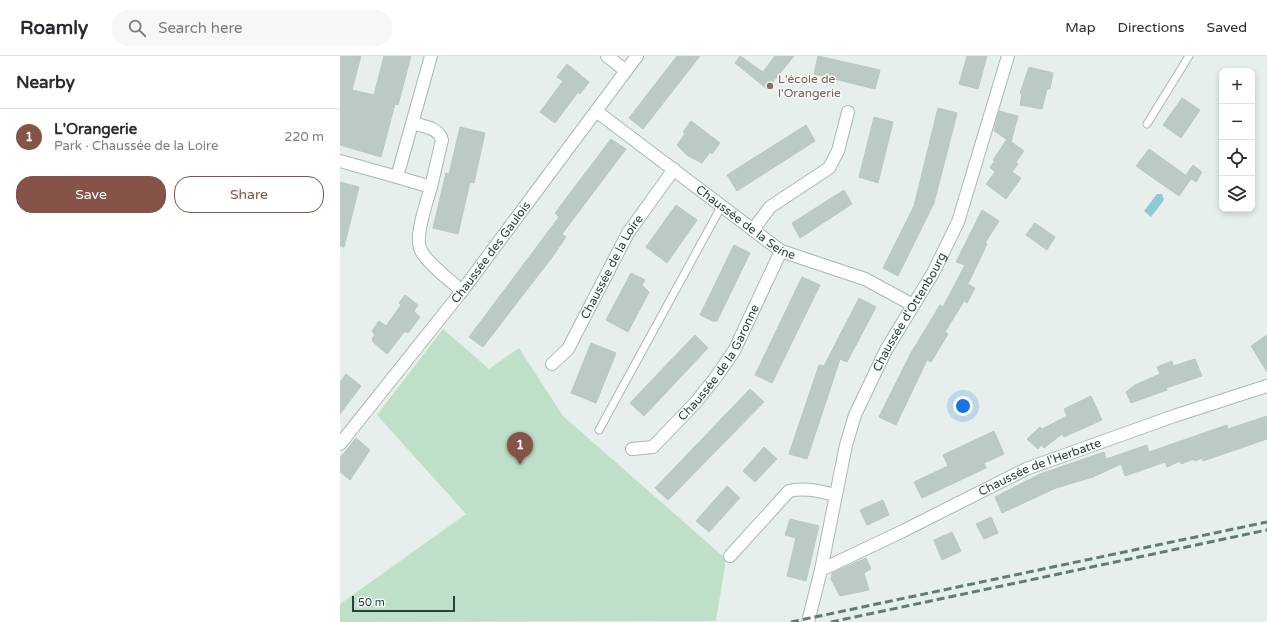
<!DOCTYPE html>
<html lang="en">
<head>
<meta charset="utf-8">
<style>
	body { margin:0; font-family:"Varela Round",sans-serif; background:#f7f7f7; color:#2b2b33 }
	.controls { position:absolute; right:12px; top:12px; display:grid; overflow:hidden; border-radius:8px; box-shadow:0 2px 6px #0003 }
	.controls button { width:36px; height:36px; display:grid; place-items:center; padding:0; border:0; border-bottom:1px solid #e1e1e2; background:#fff; color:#2b2b33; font:20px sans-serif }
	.scale { position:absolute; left:12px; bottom:10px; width:103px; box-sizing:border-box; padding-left:4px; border:2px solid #24423a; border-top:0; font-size:11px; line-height:14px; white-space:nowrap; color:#24423a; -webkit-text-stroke:3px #f7fbf9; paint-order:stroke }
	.you { position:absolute; left:623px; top:350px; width:14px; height:14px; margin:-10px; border:3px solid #fff; border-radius:50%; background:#1a73e8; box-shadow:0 0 0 6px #1a73e833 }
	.badge { display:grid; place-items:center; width:26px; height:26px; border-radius:50%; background:#855347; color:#fff; font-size:13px; font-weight:700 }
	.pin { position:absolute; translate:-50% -33px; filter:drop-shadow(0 1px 2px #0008) }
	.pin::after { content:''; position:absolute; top:21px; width:14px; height:12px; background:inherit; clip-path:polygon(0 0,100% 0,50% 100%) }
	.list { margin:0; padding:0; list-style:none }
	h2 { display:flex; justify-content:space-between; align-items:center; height:52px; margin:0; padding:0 16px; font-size:17px }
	h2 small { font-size:13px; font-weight:400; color:#7c7c81 }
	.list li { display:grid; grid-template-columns:26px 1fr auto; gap:12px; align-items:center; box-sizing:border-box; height:56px; padding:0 16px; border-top:1px solid #e1e1e2 }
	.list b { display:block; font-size:15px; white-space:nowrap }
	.list p { margin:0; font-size:13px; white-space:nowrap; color:#7c7c81 }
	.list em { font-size:13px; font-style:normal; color:#7c7c81 }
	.actions { display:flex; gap:8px; padding:12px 16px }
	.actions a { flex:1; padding:9px 0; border:1px solid #855347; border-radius:16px; text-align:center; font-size:14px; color:#855347 }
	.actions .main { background:#855347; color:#fff }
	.icon { flex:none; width:22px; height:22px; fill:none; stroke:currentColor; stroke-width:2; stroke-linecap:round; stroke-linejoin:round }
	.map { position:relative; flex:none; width:927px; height:566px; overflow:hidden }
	header { display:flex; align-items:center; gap:24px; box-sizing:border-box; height:56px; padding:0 20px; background:#fff; border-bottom:1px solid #e1e1e2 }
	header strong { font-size:19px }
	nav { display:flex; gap:22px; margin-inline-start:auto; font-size:14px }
	.search { width:280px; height:36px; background:#f7f7f7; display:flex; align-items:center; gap:10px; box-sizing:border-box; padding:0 14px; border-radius:16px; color:#7c7c81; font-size:15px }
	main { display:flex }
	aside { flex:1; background:#fff }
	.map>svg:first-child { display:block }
	.green { fill:#bfe0c8 }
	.water { fill:#8ec9d4 }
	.building { fill:#bbcac4; stroke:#b8c9c2 }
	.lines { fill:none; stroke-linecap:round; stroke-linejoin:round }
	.service-casing { stroke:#a8b8b2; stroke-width:9 }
	.minor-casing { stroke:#a8b8b2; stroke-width:14 }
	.service { stroke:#fff; stroke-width:7 }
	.minor { stroke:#fff; stroke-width:12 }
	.rail { stroke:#5f7d75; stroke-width:3; stroke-dasharray:8 4; stroke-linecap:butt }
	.education-dot { fill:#8d6e63; stroke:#f7fbf9; stroke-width:1.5 }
	.labels { text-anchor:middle; stroke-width:3; stroke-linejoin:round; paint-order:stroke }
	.education-label { font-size:12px; fill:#785e54; stroke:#f7fbf9; text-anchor:start }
	.street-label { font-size:12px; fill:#24423a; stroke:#f7fbf9 }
</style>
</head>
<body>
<header>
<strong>Roamly</strong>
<div class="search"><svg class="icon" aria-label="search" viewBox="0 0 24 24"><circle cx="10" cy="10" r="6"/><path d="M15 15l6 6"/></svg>Search here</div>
<nav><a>Map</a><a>Directions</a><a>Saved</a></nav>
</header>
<main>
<aside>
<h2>Nearby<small></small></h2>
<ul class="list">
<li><span class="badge">1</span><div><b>L'Orangerie</b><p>Park · Chaussée de la Loire</p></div><em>220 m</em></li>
</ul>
<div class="actions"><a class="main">Save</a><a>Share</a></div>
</aside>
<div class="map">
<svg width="927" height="566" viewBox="0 0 927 566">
	<rect width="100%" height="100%" fill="#e6efeb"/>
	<path class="green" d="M 103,273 L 149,313 L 179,292 L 223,360 L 386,503 L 376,565 L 0,566 L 0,548 L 126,458 L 37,359 Z"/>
	<path class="water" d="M 817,138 L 822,138 L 824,144 L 811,161 L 804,155 Z"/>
	<g class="building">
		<path d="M 0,0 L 21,0 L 12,34 L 34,39 L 44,0 L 71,0 L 58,49 L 55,48 L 41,101 L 0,89 Z"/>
		<path d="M 337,0 L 360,0 L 303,73 L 289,62 Z"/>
		<path d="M 400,0 L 423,16 L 435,0 L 454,0 L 427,33 L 395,7 Z"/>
		<path d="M 478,0 L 540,14 L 535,33 L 474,18 Z"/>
		<path d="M 627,0 L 647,0 L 638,33 L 619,28 Z"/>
		<path d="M 227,8 L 249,26 L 240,38 L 238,36 L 215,67 L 200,56 L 223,25 L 217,21 Z"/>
		<path d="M 689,11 L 713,17 L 710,33 L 707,33 L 702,53 L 680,49 L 682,38 L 680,37 Z"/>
		<path d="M 842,42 L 860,54 L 841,82 L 823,69 Z"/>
		<path d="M 598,52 L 617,57 L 612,77 L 594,147 L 558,220 L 543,212 L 574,150 Z"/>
		<path d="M 659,55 L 678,60 L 671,86 L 654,75 Z"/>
		<path d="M 534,61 L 553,66 L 538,127 L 519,121 Z"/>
		<path d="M 351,65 L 380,87 L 372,98 L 370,96 L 362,107 L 348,100 L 337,89 L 345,78 L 343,76 Z"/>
		<path d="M 466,69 L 475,85 L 397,135 L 387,119 Z"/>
		<path d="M 120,71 L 145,77 L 134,127 L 130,126 L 118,178 L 93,172 L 106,117 L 109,118 Z"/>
		<path d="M 271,83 L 286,93 L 222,178 L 226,181 L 213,200 L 143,291 L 129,281 L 219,161 L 215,157 Z"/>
		<path d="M 667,83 L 684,95 L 676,106 L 678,108 L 672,116 L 681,122 L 666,143 L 646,128 L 655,116 L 650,111 L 655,105 L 653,104 Z"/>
		<path d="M 809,93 L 851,123 L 839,140 L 796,110 Z"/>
		<path d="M 853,109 L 862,116 L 856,126 L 846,119 Z"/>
		<path d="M 0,126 L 19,131 L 4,191 L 0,190 Z"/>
		<path d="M 504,134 L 512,148 L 460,182 L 452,167 Z"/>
		<path d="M 336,149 L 357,164 L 327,207 L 306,191 Z"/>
		<path d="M 642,154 L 659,165 L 645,187 L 647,188 L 628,228 L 635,232 L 627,247 L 624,245 L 605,276 L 608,278 L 591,306 L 587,304 L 556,369 L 539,361 L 571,297 L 600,249 L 603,251 L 625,209 L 616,206 Z"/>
		<path d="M 695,167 L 715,181 L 707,194 L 686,179 Z"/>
		<path d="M 394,189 L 410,197 L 377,265 L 373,265 L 360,259 Z"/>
		<path d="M 291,217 L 305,224 L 302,229 L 309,236 L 288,276 L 266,264 Z"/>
		<path d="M 462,221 L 480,229 L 432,327 L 415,319 Z"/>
		<path d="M 65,239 L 78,249 L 74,255 L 80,261 L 68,277 L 65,275 L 47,298 L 33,286 L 32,283 L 35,279 L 32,275 L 39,265 L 46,270 L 61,249 L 59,247 Z"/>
		<path d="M 519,242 L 536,251 L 507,306 L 500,303 L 467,403 L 449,398 L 479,309 L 484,310 Z"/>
		<path d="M 355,279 L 368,292 L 304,360 L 290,347 Z"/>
		<path d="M 927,279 L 927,316 L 911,290 Z"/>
		<path d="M 251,287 L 276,297 L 256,347 L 231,337 Z"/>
		<path d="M 855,303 L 862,320 L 826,332 L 827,334 L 791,347 L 786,336 L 795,329 L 820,318 L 817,311 L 832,305 L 833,310 Z"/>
		<path d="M 6,318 L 21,330 L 0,358 L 0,326 Z"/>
		<path d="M 410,333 L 424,346 L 328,444 L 315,432 Z"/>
		<path d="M 751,340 L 762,364 L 724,381 L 722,378 L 704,392 L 701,389 L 698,393 L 687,383 L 700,371 L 702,373 L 727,360 L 724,353 Z"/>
		<path d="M 927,360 L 927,383 L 869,403 L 863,405 L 862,402 L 855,405 L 854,403 L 841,408 L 840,405 L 827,411 L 825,406 L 785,420 L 781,408 L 753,421 L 716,432 L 662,457 L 655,441 L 700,418 L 764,396 L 766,403 L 807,389 L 809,396 L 887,369 L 888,373 Z"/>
		<path d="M 654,375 L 664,398 L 644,407 L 646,412 L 582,442 L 574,426 L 608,410 L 603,399 Z"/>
		<path d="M 16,382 L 30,394 L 10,424 L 0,416 L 0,402 Z"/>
		<path d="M 424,391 L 437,403 L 415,426 L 403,415 Z"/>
		<path d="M 387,430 L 400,442 L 369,476 L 356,465 Z"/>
		<path d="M 543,444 L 549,459 L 527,469 L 520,454 Z"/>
		<path d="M 651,461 L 658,477 L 644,483 L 636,468 Z"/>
		<path d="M 450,463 L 479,470 L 466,525 L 447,520 L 456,482 L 445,479 Z"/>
		<path d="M 612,476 L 621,495 L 602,504 L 594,484 Z"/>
		<path d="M 526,502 L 531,513 L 524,517 L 529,534 L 500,540 L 491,523 L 492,517 Z"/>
	</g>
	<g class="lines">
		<defs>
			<g id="service">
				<path d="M 807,68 L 849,0"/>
				<path d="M 259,374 L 381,151"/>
			</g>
			<g id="minor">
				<path d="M 267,0 L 286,15"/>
				<path id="s1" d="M 256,55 L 441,195 L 525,223 L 573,249"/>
				<path d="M 73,67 C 84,71 98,71 102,84 L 91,131 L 57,121 L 91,0"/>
				<path d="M 0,105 L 57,121"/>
				<path d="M 91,131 C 87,145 75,179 80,192 C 84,205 111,225 122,235"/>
				<path d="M 413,174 L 430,151 L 489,112 L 498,95 L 508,56"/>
				<path id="s2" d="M 212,308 L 228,293 L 288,177 L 334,113"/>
				<path id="s3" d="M 0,388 L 122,235 L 297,0"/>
				<path id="s4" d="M 292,393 L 313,391 L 356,346 L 376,321 L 394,295 L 441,195"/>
				<path d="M 390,500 L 449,435 C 464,431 481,435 495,439"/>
				<path id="s5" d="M 481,514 L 563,475 L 686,413 L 834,360 L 927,330"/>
				<path id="s6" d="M 468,566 L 481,514 L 506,389 L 515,359 L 546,294 L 593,217 L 618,166 L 668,0"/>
			</g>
		</defs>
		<use href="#service" class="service-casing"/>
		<use href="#minor" class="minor-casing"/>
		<use href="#service" class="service"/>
		<use href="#minor" class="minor"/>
		<g class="rail">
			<path d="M 451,566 L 927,466"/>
			<path d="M 491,566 L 927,474"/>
		</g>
	</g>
	<circle class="education-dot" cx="430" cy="30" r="4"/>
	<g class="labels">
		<g class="education-label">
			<text x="438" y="27">L'école de<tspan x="438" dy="14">l'Orangerie</tspan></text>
		</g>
		<g class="street-label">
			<text dy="4" stroke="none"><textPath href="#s1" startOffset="187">Chaussée de la Seine</textPath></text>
			<text dy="4" stroke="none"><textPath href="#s3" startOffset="244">Chaussée des Gaulois</textPath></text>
			<text dy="4" stroke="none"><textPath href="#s2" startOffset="115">Chaussée de la Loire</textPath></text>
			<text dy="4" stroke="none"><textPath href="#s6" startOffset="329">Chaussée d'Ottenbourg</textPath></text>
			<text dy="4" stroke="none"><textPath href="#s4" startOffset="129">Chaussée de la Garonne</textPath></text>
			<text dy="4" stroke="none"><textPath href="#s5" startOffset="242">Chaussée de l'Herbatte</textPath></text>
		</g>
	</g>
</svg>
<div class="controls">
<button>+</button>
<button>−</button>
<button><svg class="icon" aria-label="locate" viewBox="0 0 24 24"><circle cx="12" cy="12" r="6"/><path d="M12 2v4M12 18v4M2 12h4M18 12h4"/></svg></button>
<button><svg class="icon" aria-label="layers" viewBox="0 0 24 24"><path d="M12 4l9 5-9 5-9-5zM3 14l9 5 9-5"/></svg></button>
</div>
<div class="scale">50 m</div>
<div class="you"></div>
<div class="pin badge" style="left:180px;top:409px">1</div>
</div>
</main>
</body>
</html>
